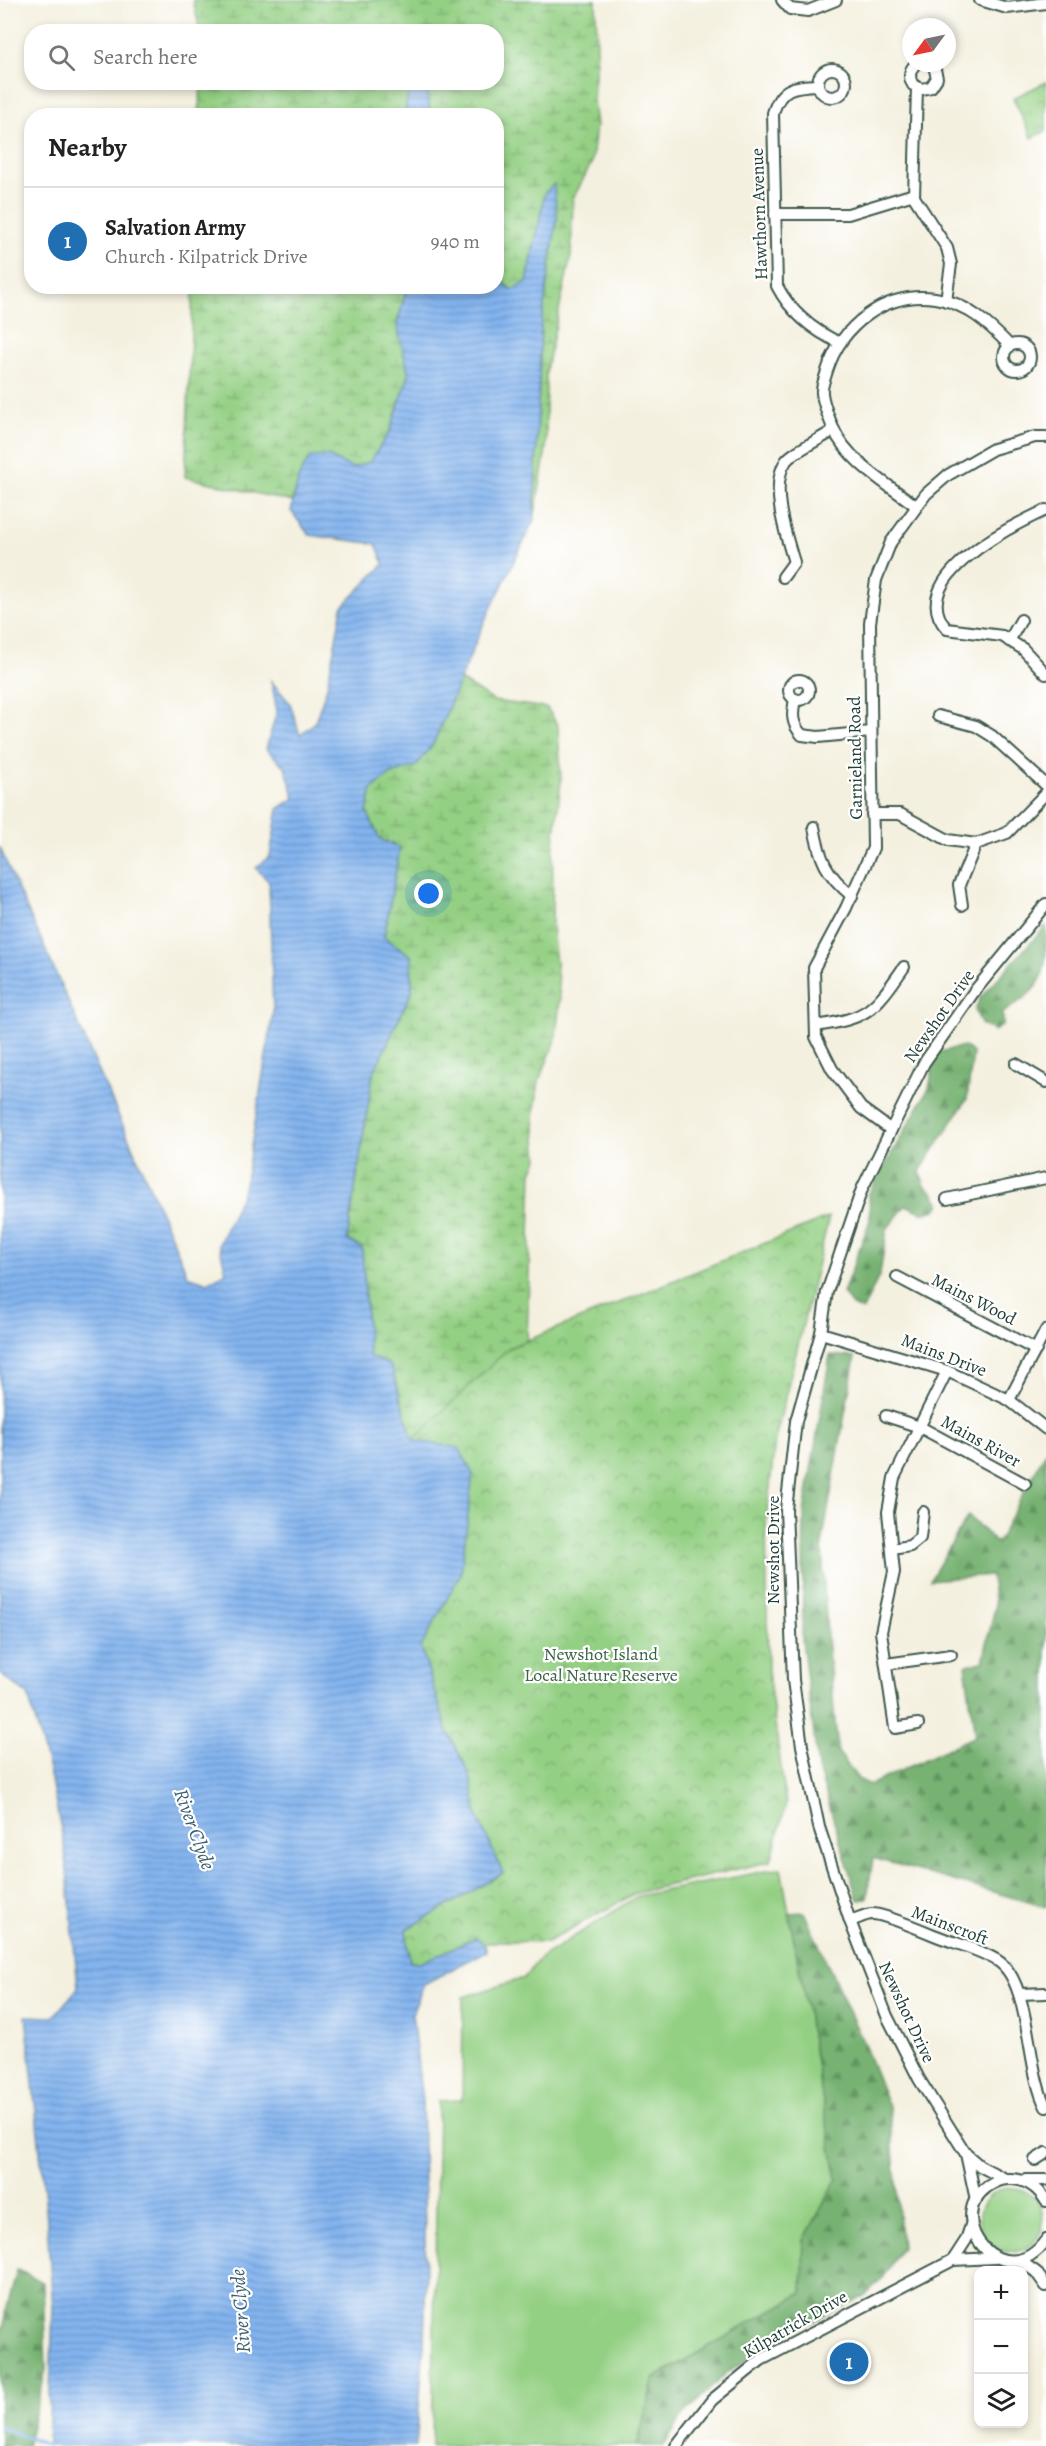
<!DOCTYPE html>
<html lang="en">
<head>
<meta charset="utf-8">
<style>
	body { margin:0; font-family:Alegreya,serif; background:#f6f6f6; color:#222 }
	.controls { position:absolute; right:18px; bottom:18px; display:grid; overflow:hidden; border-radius:12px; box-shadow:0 3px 9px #0003 }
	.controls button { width:54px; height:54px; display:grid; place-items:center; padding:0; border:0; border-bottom:2px solid #e0e0e0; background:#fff; color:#222; font:30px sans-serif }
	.compass { position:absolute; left:902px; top:18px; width:54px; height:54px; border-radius:50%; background:#fff; box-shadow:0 3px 9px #0003; rotate:237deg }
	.you { position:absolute; left:429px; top:894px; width:21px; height:21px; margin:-15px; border:4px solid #fff; border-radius:50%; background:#1a73e8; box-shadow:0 0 0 9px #1a73e833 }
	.badge { display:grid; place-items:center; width:39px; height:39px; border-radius:50%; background:#1f6fb2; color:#fff; font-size:20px; font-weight:700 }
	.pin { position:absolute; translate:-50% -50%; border:3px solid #fff; box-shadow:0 2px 6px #0006 }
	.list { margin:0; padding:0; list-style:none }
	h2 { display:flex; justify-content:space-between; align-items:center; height:78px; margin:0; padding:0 24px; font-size:26px }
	h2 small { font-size:20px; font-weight:400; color:#767676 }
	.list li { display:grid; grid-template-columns:39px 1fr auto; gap:18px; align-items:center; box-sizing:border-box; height:108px; padding:0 24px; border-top:2px solid #e0e0e0 }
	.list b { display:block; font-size:22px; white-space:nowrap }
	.list p { margin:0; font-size:20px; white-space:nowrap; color:#767676 }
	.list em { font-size:20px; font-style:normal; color:#767676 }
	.icon { flex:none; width:33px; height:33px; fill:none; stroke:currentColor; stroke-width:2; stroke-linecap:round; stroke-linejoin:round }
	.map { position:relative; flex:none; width:1046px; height:2446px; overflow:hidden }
	.search { position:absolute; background:#fff; box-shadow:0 3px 9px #0003; left:24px; top:24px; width:480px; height:66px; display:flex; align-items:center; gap:15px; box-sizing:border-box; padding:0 21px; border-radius:24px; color:#767676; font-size:22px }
	.panel { position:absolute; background:#fff; box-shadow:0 3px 9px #0003; left:24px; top:108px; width:480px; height:186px; border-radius:24px }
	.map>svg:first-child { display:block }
	.grass { fill:#94d084; stroke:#5a865c; stroke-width:1.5 }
	.forest { fill:url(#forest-firs); stroke:#4b7853; stroke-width:1.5 }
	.wetland { fill:url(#wetland-marsh); stroke:#5a865c; stroke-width:1.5 }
	.park { fill:url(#park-crowns); stroke:#5a865c; stroke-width:1.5 }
	.water { fill:url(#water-rules); stroke:#517892; stroke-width:1.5 }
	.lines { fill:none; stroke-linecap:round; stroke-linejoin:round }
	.stream { stroke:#83b4ef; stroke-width:3 }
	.minor-casing { stroke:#3f584e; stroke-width:14 }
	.minor { stroke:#fff; stroke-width:10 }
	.labels { text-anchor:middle; stroke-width:4.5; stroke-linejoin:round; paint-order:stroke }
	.street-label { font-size:18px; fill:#1f3d34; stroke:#fff }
	.park-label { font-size:18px; fill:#3c6248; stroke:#fff }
	.water-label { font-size:20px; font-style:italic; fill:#3d616c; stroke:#fff }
</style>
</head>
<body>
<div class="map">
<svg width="1046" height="2446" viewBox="0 0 1046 2446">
	<defs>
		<pattern id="forest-firs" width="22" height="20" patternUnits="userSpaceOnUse" patternTransform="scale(1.5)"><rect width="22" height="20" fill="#77b272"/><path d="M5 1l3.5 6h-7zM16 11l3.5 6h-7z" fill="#61925e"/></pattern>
		<pattern id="wetland-marsh" width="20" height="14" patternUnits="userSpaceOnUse" patternTransform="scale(1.5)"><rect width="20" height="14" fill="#94d084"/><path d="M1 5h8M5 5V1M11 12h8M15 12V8" fill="none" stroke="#78aa6d"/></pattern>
		<pattern id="park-crowns" width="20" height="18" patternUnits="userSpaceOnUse" patternTransform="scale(1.5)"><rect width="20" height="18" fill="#94d084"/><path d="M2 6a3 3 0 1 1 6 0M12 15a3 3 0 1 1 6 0" fill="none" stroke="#78aa6d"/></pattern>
		<pattern id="water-rules" width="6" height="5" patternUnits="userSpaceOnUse" patternTransform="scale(1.5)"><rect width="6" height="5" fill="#83b4ef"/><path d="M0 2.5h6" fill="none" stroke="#6b94c2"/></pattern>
	</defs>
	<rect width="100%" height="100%" fill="#fff"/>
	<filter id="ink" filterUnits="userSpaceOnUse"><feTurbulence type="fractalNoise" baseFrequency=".0167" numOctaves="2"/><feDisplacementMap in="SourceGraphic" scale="12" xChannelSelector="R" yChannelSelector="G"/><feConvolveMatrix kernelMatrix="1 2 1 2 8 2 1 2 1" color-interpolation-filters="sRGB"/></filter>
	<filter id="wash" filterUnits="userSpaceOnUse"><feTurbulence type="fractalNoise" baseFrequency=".008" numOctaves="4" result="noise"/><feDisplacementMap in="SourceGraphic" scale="24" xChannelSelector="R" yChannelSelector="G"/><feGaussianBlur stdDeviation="1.35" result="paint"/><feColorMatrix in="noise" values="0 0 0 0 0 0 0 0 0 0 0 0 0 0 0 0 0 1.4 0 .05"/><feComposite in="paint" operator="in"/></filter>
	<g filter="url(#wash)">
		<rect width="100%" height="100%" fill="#f4f0df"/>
		<g class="grass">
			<path d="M 781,1868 L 837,2179 L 804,2240 L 802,2293 L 654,2378 L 637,2446 L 432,2446 L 438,2101 L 462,2100 L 463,1997 L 524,1978 L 540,1958 L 638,1896 Z"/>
			<circle cx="1011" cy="2220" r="32"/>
		</g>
		<g class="forest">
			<path d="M 1046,926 C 1046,980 1046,984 1003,1013 L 1003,1025 L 994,1031 L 981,1024 L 975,1010 L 980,998 Z"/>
			<path d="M 964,1046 L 973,1053 L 967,1099 L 920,1171 L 925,1186 L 933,1192 L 940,1204 L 936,1210 L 923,1213 L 906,1205 L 887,1229 L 880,1274 L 863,1310 L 852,1306 L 843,1293 L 870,1220 L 869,1193 L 929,1088 L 936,1053 Z"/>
			<path d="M 830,1355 L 855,1357 L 822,1544 L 827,1638 L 838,1752 L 858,1779 L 870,1785 L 975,1736 L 965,1665 L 983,1662 L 995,1607 L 991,1575 L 930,1580 L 968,1516 L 997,1543 L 1046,1451 L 1046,1907 L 873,1858 L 867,1899 L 858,1900 L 818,1768 L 802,1640 L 804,1512 Z"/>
			<path d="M 804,1912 L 864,2044 L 889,2107 L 902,2247 L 881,2280 L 865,2296 L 793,2331 L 730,2370 L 684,2414 L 664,2446 L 637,2446 L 654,2378 L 802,2293 L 804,2240 L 837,2179 L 789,1913 Z"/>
			<path d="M 17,2270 L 43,2282 L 46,2370 L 27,2446 L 0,2446 L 0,2335 Z"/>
		</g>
		<g class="wetland">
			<path d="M 193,0 L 596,0 L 597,53 L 593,100 L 596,125 L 592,162 L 573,199 L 571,256 L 546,370 L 546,449 L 534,520 L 541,326 L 557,218 L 545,193 L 527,282 L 512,290 L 497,278 L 496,116 L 430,115 L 426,83 L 496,82 L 496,32 L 200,31 Z"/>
			<path d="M 201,83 L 409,83 L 405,115 L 199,116 Z"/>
			<path d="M 193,287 L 407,287 L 397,325 L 409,375 L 390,431 L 370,462 L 352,468 L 328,456 L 299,476 L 293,502 L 185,477 Z"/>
			<path d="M 460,680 L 494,701 L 547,708 L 558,726 L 561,780 L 553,853 L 552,926 L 560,1000 L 555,1043 L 539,1080 L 534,1117 L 538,1159 L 532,1173 L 527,1340 L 509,1348 L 499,1394 L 413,1440 L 391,1367 L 369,1356 L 362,1248 L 347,1241 L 373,1074 L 412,991 L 411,956 L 384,937 L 400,848 L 380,839 L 367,812 L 372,789 L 391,774 L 416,766 L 433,744 Z"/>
		</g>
		<g class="park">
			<path d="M 1046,82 L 1046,131 L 1032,138 L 1013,98 Z"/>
			<path d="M 829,1217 L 775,1440 L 766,1523 L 768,1671 L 786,1804 L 771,1861 L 636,1893 L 547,1942 L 500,1941 L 484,1944 L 475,1938 L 420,1963 L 410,1962 L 406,1930 L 503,1873 L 477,1816 L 470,1775 L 447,1730 L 421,1647 L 461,1573 L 459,1448 L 413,1440 L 509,1348 Z"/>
		</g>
		<g class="water">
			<path d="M 409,83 L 426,83 L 430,115 L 405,115 Z"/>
			<path d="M 554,184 L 557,218 L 541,326 L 534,520 L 484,623 L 433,744 L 416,766 L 391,774 L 372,789 L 367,812 L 380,839 L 400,848 L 384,937 L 411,956 L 412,991 L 373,1074 L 347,1240 L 362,1248 L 369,1356 L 391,1366 L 413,1440 L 459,1448 L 473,1474 L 461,1573 L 421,1647 L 447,1730 L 470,1775 L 477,1816 L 503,1873 L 406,1930 L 410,1962 L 420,1963 L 475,1938 L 484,1944 L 487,1951 L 424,1984 L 412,2014 L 422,2101 L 426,2274 L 424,2344 L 416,2446 L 48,2446 L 53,2308 L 46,2210 L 26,2016 L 53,2017 L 78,1988 L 65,1849 L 48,1766 L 28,1695 L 0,1674 L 0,847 C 14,884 32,918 48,955 C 94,1062 143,1168 188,1276 L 208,1283 L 226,1272 L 219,1244 L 244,1189 L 273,1013 L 269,882 L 256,868 L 270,856 L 278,809 L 295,798 L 285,767 L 266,749 L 277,711 L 271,681 L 290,703 L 300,735 L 315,722 L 327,687 L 342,607 L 384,564 L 376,544 L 309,535 L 291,511 L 299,476 L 310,457 L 328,456 L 352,468 L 370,462 L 390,431 L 409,375 L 397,325 L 407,287 L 496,286 L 497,278 L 512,290 L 527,282 L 545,193 Z"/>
		</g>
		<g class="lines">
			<path class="stream" d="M 0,2427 L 49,2446"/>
		</g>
	</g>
	<g filter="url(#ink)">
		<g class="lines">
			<defs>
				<g id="minor">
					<path d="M 782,0 L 790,9 L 808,11 L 836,0"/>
					<path d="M 980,0 L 1007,8 L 1046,3"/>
					<path d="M 917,63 C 909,69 908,77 913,85 L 922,89 L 931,87 L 937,78 L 934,66 L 930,63"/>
					<circle cx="832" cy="83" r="14"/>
					<path d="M 818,85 C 793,86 781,87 773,113 L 777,286 C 791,313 812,330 840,343"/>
					<path d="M 917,88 L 914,197 L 947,248 L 951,264 L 946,301"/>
					<path d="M 775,214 L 848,214 L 914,194"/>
					<circle cx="1017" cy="357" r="13"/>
					<path d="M 916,506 C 889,485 847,461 833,428 C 829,418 823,404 822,393 C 821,387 825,378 827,371 C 841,326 885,291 935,298 C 965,302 990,325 1010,346"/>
					<path d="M 1046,510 C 1011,526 903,580 947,629 L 1002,636 L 1023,649 L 1046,674"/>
					<path d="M 783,577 L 794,562 C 786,536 769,485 786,461 C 792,452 823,438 834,430"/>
					<path d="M 1009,641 L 1021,620"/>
					<circle cx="799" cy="690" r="10"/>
					<path d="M 795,699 C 792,714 791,723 802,735 L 818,737 L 871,732"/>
					<path d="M 938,716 L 976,726 L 992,736 L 1046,785"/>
					<path d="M 872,814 L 900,814 L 948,840 L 976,844 L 1007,833 L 1046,793"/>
					<path d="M 814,827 C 820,860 826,874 852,896"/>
					<path d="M 962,905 L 959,885 L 976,844"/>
					<path d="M 816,1026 C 869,1018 874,1010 904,967"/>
					<path d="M 1016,1064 L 1046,1082"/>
					<path d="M 891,1130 L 861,1108 L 832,1069 L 816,1037 L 814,968 L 846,908 L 873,848 L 870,623 L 876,580 L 891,542 L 926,494 L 948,475 L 993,449 L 1035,437 L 1046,437"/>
					<path d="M 947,1199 L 1046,1178"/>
					<path d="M 897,1277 L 1036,1350"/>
					<path d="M 821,1333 L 947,1371 L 1009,1400 L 1046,1429"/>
					<path d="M 1009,1400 L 1046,1330"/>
					<path d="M 886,1416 L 920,1427 L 1025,1484"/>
					<path d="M 892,1549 L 910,1546 L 920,1538 L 923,1512"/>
					<path d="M 886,1664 L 951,1655"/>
					<path d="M 918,1724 L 895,1728 L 881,1632 L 894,1572 L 888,1512 L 894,1478 L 947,1371"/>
					<path d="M 850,1921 C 857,1919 866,1914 872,1914 C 883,1914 922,1930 934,1935 C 954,1943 979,1949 998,1961 C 1031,1982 1026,2070 1046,2107"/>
					<path d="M 1020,1994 L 1046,1993"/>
					<path d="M 966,2154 L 976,2200"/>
					<path d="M 1035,2160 L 1046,2153"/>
					<path d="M 1005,2179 L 980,2166 L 966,2154 L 919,2079 L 887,2016 L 850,1921 L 819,1827 L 802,1746 L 793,1680 L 786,1510 L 796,1421 L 821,1333 L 827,1292 L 862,1189 L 924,1063 L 973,993 L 1046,904"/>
					<path d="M 1026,2180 L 1046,2180"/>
					<path d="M 1046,2201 C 1038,2187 1024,2178 1008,2179 C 1000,2179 993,2183 987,2187 C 941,2221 1005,2297 1046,2240"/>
					<path d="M 953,2260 L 966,2240 L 971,2225"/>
					<path d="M 1019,2260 L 1036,2272 L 1046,2286"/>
					<path d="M 676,2446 L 712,2400 L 761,2360 L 953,2260 L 995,2258"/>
				</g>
			</defs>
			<use href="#minor" class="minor-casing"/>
			<use href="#minor" class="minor"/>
		</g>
	</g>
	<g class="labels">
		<g class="street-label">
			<text transform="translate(759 214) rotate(-92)" y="6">Hawthorn Avenue</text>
			<text transform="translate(855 758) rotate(-91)" y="6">Garnieland Road</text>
			<text transform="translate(939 1016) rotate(-55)" y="6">Newshot Drive</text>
			<text transform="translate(974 1299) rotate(27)" y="6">Mains Wood</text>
			<text transform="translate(944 1355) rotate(21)" y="6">Mains Drive</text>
			<text transform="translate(981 1441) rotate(29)" y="6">Mains River</text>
			<text transform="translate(773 1550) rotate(-90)" y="6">Newshot Drive</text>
			<text transform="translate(950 1925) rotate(21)" y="6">Mainscroft</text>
			<text transform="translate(907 2012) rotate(65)" y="6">Newshot Drive</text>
			<text transform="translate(795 2324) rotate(-30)" y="6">Kilpatrick Drive</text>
		</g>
		<g class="park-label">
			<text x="601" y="1660">Newshot Island<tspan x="601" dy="21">Local Nature Reserve</tspan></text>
		</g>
		<g class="water-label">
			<text transform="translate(195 1829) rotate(70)" y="7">River Clyde</text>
			<text transform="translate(240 2311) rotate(-94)" y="7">River Clyde</text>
		</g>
	</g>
</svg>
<div class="controls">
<button>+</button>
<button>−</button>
<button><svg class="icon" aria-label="layers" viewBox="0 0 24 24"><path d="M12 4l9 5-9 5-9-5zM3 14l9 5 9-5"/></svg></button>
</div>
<svg class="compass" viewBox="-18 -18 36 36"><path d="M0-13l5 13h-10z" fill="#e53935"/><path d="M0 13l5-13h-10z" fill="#767676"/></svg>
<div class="you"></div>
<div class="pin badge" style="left:849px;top:2362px">1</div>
<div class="search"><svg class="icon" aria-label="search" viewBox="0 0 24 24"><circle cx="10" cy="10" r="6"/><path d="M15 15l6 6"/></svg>Search here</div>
<section class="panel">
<h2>Nearby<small></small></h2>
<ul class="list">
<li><span class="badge">1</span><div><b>Salvation Army</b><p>Church · Kilpatrick Drive</p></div><em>940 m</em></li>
</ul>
</section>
</div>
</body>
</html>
